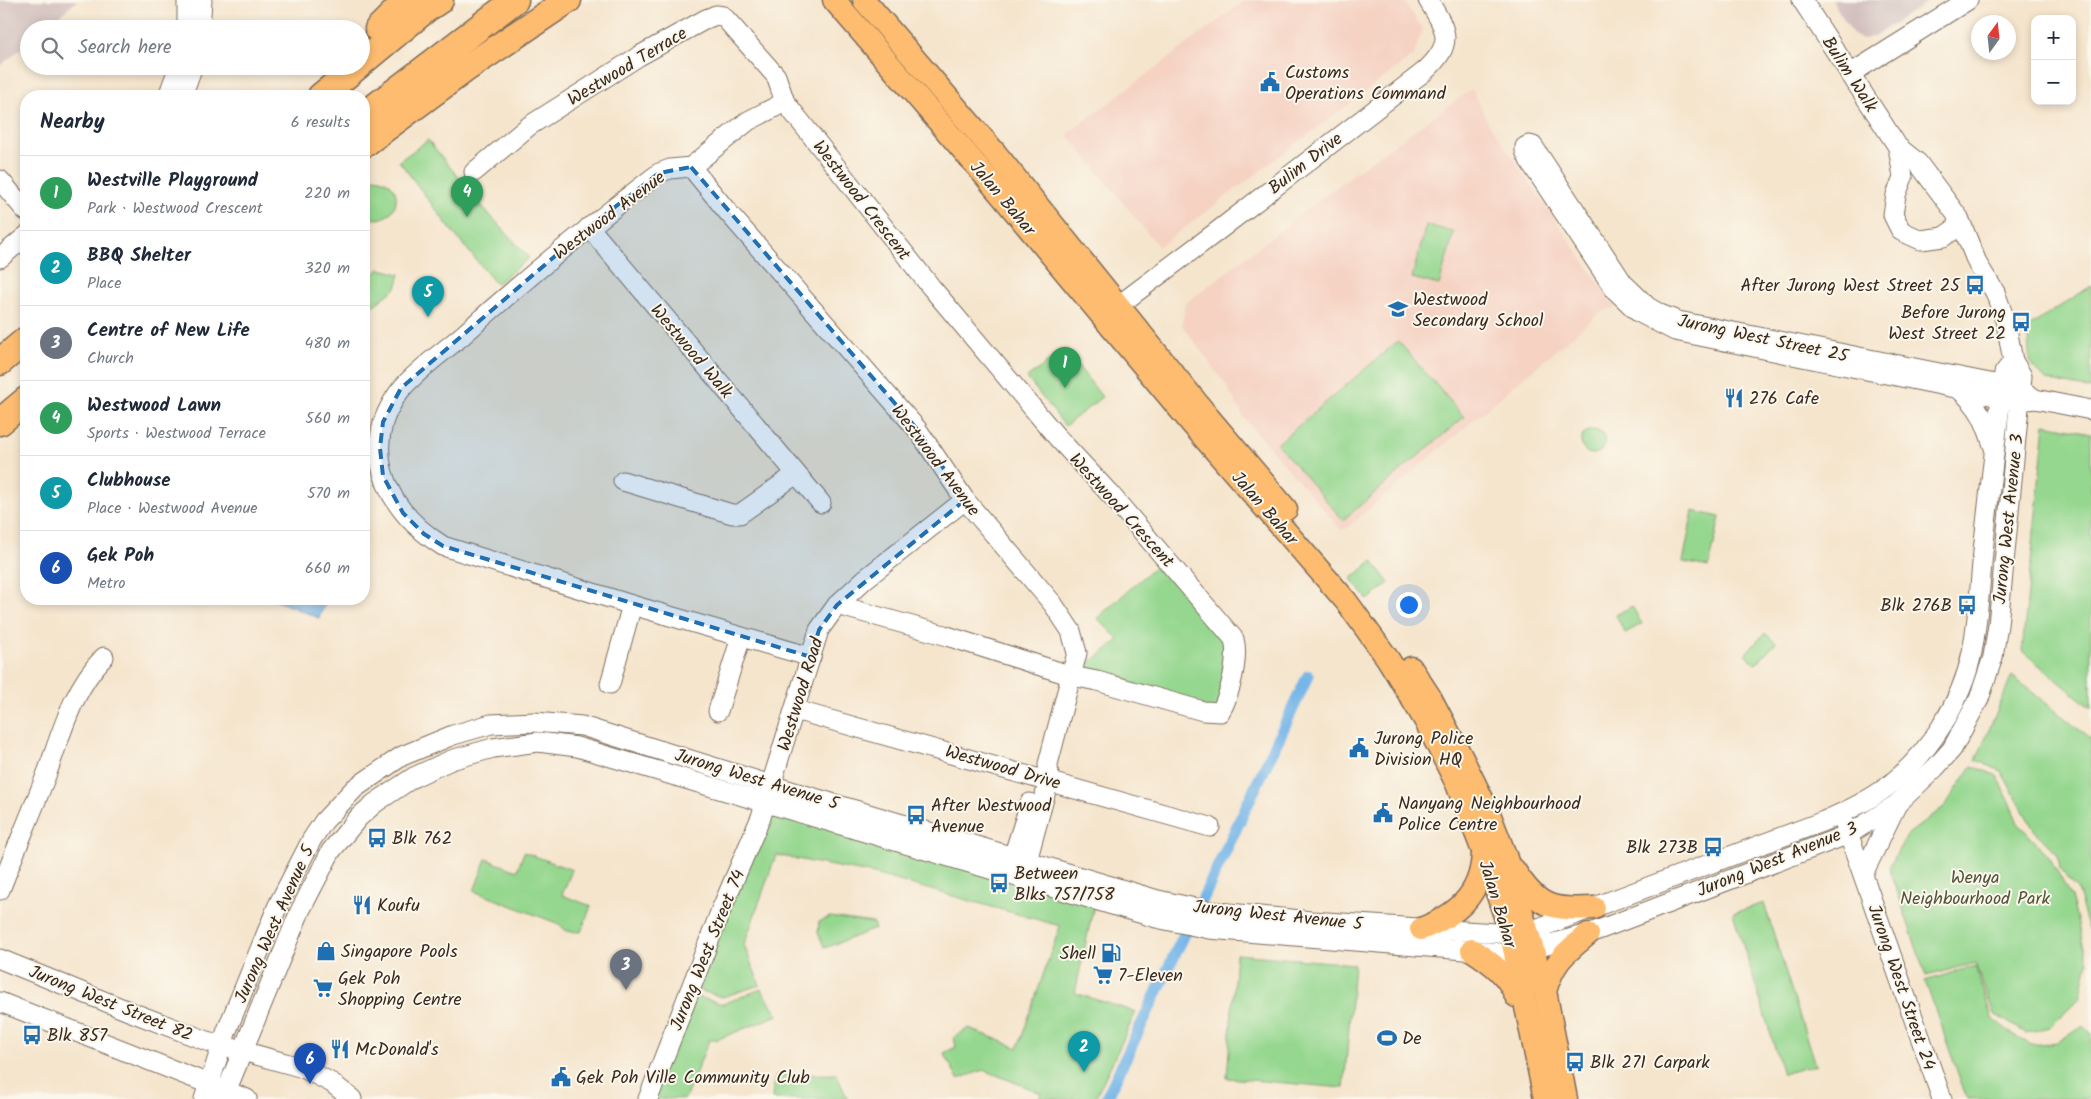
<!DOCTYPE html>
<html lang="en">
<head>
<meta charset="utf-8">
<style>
	body { margin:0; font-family:Kalam,sans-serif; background:#f6f6f7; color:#1f2937 }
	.controls { position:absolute; right:15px; top:15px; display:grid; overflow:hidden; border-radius:10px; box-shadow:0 2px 8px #0003 }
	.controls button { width:45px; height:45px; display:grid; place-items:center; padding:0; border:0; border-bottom:1px solid #e0e1e3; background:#fff; color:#1f2937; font:25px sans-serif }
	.compass { position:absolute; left:1971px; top:15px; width:45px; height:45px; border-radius:50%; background:#fff; box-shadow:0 2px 8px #0003; rotate:15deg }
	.you { position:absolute; left:1408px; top:604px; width:18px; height:18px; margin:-12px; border:4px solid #fff; border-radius:50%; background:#1a73e8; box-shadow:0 0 0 8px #1a73e833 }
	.badge { display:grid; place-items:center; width:32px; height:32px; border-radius:50%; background:#1a73e8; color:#fff; font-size:16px; font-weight:700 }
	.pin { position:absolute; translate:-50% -41px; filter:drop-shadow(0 1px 2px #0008) }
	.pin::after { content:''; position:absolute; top:26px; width:18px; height:15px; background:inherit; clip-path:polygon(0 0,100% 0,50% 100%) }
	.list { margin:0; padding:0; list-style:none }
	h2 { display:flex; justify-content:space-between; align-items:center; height:65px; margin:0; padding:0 20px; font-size:21px }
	h2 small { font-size:16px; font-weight:400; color:#747a83 }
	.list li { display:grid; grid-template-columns:32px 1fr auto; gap:15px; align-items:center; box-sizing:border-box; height:75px; padding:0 20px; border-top:1px solid #e0e1e3 }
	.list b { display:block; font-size:19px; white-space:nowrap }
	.list p { margin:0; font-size:16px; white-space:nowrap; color:#747a83 }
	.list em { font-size:16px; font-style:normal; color:#747a83 }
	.icon { flex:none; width:28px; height:28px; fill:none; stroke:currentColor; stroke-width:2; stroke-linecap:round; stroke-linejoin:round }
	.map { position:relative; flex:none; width:2091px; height:1099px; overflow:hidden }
	.search { position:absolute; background:#fff; box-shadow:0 2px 8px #0003; left:20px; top:20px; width:350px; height:55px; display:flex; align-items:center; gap:12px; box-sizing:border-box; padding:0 18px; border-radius:28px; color:#747a83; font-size:19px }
	.panel { position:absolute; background:#fff; box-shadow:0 2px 8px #0003; left:20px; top:90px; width:350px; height:515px; border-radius:20px }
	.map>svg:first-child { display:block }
	.built { fill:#f5d2c2 }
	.industrial { fill:#d1bfbd }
	.green { fill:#95d78f; stroke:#688056 }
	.water { fill:#74b5e8; stroke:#587083 }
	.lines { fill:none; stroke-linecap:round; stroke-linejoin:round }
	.canal { stroke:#74b5e8; stroke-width:12 }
	.minor-casing { stroke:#7c6b5b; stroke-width:21 }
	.major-casing { stroke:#7c6b5b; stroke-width:25 }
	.highway-casing { stroke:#7c6b5b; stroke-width:29 }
	.minor { stroke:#fff; stroke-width:19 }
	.major { stroke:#fdbc70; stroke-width:22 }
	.highway { stroke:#fdbc70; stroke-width:26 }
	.marked { fill:#1f6fb2; fill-opacity:0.2; stroke:#1f6fb2; stroke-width:4; stroke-dasharray:10 6; stroke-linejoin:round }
	.labels { text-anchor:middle; stroke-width:4; stroke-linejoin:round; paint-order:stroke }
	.street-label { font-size:18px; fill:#3b2a1e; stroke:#fbf7ec }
	.poi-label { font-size:18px; fill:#3b2a1e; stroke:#fbf7ec; text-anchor:start }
	.park-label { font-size:18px; fill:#52553a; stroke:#fbf7ec }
</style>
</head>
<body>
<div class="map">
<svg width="2091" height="1099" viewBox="0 0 2091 1099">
	<rect width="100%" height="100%" fill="#fbf7ec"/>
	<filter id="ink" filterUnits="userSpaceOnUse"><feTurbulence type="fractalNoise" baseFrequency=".02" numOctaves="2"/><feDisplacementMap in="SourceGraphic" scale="10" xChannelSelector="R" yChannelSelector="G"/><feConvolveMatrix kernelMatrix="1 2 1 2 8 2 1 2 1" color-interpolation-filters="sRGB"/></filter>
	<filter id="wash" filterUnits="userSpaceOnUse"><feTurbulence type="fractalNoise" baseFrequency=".0096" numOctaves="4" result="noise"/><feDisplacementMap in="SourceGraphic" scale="20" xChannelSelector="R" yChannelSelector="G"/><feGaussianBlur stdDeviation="1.12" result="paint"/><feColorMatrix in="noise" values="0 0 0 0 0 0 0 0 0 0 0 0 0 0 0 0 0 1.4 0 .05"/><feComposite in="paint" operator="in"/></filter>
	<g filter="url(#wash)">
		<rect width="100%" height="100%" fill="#f5e5cd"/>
		<g class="built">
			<path d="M 1246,0 L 1403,0 L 1422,28 L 1414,55 L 1159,247 L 1067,134 Z"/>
			<path d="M 1472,89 L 1488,122 L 1616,308 L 1606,310 L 1597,315 L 1347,528 L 1341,530 L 1245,419 L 1227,386 L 1182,325 L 1185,304 L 1364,166 Z"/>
		</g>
		<g class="industrial">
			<path d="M 0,0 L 78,0 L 44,29 L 29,29 L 29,42 L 0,66 Z"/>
			<path d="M 1832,0 L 1930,0 L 1876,35 L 1865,39 L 1859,38 L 1853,34 Z"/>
		</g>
		<g class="green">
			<path d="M 428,140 L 480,204 L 529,258 L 496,284 L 452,231 L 399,161 Z"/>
			<path d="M 375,178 C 413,183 394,233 364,215 L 364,182 Z"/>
			<path d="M 1426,225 L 1454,232 L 1439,285 L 1412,278 Z"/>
			<path d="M 380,269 L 400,274 L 396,288 L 369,309 L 364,305 L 364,282 Z"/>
			<path d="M 2091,286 L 2091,389 L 2046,380 L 2030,363 L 2027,328 Z"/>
			<path d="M 1398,341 L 1464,417 L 1343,520 L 1277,444 Z"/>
			<path d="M 1065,349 L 1102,397 L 1065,426 L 1027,378 Z"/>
			<path d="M 2045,424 L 2091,433 L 2091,708 L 2022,651 Z"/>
			<circle cx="1593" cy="442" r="12"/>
			<path d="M 1693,511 L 1720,517 L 1709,567 L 1683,562 Z"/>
			<path d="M 1164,559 L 1233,637 L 1220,712 L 1072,676 L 1119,640 L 1097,618 Z"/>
			<path d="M 1372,561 L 1389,583 L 1368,600 L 1351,579 Z"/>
			<path d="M 1632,606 L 1642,624 L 1625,633 L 1616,615 Z"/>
			<path d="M 1765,633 L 1776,643 L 1756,664 L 1745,654 Z"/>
			<path d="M 2012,676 L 2091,739 L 2091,937 L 2077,889 L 2060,869 L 2058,855 L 2034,830 L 2001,771 L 1976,760 Z"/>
			<path d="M 1972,766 L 1998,776 L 2018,823 L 2050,858 L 2071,897 L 2088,962 L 2080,998 L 2050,1027 L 2026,1033 L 1994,1014 L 1975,963 L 1926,976 L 1889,867 L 1907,835 L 1945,806 Z"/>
			<path d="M 766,802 L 1095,900 L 1075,993 L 1136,1012 L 1095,1099 L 1039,1099 L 1041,1093 L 984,1070 L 958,1079 L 944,1053 L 956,1047 L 954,1037 L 969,1028 L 1018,1048 L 1060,926 L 874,874 L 776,855 L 744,945 L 760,985 L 722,997 L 694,989 Z"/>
			<path d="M 524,852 L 572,870 L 562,895 L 591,906 L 581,932 L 566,931 L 559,924 L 474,891 L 486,859 L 517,871 Z"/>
			<path d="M 1764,903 L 1815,1065 L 1783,1074 L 1733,913 Z"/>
			<path d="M 830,917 L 873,923 L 875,929 L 825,948 L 818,933 L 819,922 Z"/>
			<path d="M 1236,954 L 1354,964 L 1344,1088 L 1227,1078 Z"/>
			<path d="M 1975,966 L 1992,1018 L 2011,1033 L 2031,1045 L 2058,1042 L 2083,1025 L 2091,1033 L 2091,1099 L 1967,1099 L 1925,981 Z"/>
			<path d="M 761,989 L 778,1015 L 716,1040 L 709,1040 L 685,1099 L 649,1099 L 691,995 L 723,1004 Z"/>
			<path d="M 836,1074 L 848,1099 L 772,1099 L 773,1084 L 776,1076 L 786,1075 Z"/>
		</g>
		<path class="water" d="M 272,599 L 327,599 L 319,618 Z"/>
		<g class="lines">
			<g class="canal">
				<path d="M 1198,909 L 1308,676"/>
				<path d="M 1106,1099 L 1187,929"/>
			</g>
		</g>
	</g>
	<g filter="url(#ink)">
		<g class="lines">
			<defs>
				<g id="minor">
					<path d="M 187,29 L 187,0"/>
					<path d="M 200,29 L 202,0"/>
					<path d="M 1850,74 L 1968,0"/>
					<path d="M 168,96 L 179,66"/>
					<path d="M 182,96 L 193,66"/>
					<path d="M 1898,147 L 1903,177 L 1896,195 L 1893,215 L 1901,231 L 1921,240 L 1943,237 L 1955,229 L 1959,218"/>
					<path d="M 691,167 L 670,169 L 659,173 C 591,225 526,278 463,335 C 443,352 421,367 403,387 C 396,395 386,412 383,423 C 369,476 400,519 443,546 L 632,605 L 811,657"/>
					<path d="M 691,167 L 726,210 L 917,429 L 965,500 L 1053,604 L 1071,631 L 1077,653 L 1048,764 L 1049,780 L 1027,861"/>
					<path d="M 691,167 L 748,121 L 785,102"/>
					<path d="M 474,172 L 529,126 L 639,56 L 706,19 L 716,15 L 723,16 L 776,76 L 785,102 L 931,287 L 1057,437 L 1111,495 L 1234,639 C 1239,658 1230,696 1220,712 L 1203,711 L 1097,681 L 1072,676 L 944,635 L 837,605"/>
					<path d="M 0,180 L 26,211"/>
					<path d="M 589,227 L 821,503"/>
					<path d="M 0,258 L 26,236"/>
					<path d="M 1119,305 L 1215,233 L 1425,71 C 1455,43 1447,31 1428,0"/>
					<path d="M 1959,389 C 1979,406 1985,420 1993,445"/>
					<path d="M 2035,399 L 2020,389 L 1678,321 L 1660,314 L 1648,307 L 1623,283 L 1533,146 L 1529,145 L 1525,147 L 1525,151 L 1529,160 L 1615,290 L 1638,312 L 1675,331 L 1985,394 L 2019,401 L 2035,399 L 2091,410"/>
					<path d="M 623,481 L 732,514 L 740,514 L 796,474"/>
					<path d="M 610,684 L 632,605"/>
					<path d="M 795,710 L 1210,827"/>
					<path d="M 718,711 L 741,637"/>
					<path d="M 1845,824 L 1942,1099"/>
					<path d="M 1013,857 L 1030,803"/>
					<path d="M 1863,874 L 1897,804"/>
					<path d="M 0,890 C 15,851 32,812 47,773 C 62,732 72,690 104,657"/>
					<path d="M 0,959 L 131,1012 L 207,1041 L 303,1068 L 332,1083 L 352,1099"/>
					<path d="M 0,1002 L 247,1099"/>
					<path d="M 204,1099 L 227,1030 L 278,905 L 312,839 L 324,821 L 355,788 L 402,756 L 453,735 L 491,724 L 534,722 L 582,726 L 771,785 L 1158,900 L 1209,911 L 1311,921 L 1511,934 L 1528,932 L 1824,821 C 1845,812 1868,801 1887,787 C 1928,755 1962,703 1972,652 C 1979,616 1980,579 1984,542 C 1990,486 1997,429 2004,373 L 2013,361"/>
					<path d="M 223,1099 L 300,911 L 331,851 L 359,817 L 375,803 L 414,777 L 451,760 L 493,748 L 538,742 L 577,747 L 1156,918 L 1209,929 L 1513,954 L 1588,934 L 1849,834 L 1897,804 L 1935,768 L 1952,749 L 1979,699 L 1993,657 L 1998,625 L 2022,376 L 2013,361 L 2006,323 L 1995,292 L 1978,265 L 1959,218 L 1918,163 L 1898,147 L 1802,0"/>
					<path d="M 648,1099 L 721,910 L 761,817 L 819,630 L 837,605 L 865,579 L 965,500"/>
				</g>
				<g id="major">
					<path d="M 834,0 L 983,173 L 1193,425 L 1346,601 L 1388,659 L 1425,720 L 1457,784 L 1483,851 L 1511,934 L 1545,1099"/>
					<path d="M 864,0 L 996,154 L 1209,418 L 1286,509"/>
					<path d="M 1411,668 L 1430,697 L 1462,758 L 1488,811 L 1505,855 L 1545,991 L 1566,1099"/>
					<path d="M 1514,870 C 1538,908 1552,910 1594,908"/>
					<path d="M 1421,929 C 1457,915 1481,895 1483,854"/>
					<path d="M 1472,950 C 1492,963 1507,974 1516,996"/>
					<path d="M 1545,991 C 1554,961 1564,954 1588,934"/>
				</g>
				<g id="highway">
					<path d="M 378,29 L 407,0"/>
					<path d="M 361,63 L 425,10 L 440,0"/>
					<path d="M 321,96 L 358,66"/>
					<path d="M 364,115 L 515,0"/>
					<path d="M 364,144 L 464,70 L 568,0"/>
					<path d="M 0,362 L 26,340"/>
					<path d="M 0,422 L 26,400"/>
				</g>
			</defs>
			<use href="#minor" class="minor-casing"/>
			<use href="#major" class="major-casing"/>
			<use href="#highway" class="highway-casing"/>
			<use href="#minor" class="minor"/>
			<use href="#major" class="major"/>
			<use href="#highway" class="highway"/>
		</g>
	</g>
	<path class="marked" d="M 691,167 L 917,429 L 965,500 L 837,605 L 819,630 L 811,657 L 443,546 L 424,534 L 403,513 L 383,476 L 380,448 L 383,422 L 401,388 L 589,227 L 659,173 Z"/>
	<defs>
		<symbol id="civic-bare" viewBox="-9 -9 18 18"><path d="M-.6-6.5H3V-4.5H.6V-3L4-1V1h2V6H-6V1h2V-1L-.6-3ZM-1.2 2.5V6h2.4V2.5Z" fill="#1f6fb2" stroke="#fbf7ec" stroke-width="2.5" paint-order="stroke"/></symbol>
		<symbol id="bus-bare" viewBox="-9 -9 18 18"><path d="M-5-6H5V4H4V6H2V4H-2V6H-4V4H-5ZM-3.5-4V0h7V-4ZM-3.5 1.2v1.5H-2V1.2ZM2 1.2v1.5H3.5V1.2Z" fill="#1f6fb2" stroke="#fbf7ec" stroke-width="2.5" paint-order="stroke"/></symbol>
		<symbol id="school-bare" viewBox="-9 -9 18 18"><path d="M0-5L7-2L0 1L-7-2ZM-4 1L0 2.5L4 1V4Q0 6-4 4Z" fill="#1f6fb2" stroke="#fbf7ec" stroke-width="2.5" paint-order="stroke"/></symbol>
		<symbol id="restaurant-bare" viewBox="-9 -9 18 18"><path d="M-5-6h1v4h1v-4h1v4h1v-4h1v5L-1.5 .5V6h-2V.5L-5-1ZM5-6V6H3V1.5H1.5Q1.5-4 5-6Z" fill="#1f6fb2" stroke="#fbf7ec" stroke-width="2.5" paint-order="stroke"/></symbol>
		<symbol id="shop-bare" viewBox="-9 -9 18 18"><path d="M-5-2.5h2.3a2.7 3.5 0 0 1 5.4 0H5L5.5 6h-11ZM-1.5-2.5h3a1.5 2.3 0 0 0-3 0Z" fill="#1f6fb2" stroke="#fbf7ec" stroke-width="2.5" paint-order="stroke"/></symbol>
		<symbol id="fuel-bare" viewBox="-9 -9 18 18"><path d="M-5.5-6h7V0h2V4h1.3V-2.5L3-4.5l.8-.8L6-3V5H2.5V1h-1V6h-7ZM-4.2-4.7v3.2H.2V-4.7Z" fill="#1f6fb2" stroke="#fbf7ec" stroke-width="2.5" paint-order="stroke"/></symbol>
		<symbol id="supermarket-bare" viewBox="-9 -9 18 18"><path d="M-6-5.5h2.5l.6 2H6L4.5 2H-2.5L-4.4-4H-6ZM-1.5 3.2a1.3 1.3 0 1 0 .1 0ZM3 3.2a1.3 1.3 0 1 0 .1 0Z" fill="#1f6fb2" stroke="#fbf7ec" stroke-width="2.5" paint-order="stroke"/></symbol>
		<symbol id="stadium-bare" viewBox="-9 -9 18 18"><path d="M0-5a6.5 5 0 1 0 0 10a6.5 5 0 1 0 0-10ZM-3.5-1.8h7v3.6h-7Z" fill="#1f6fb2" stroke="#fbf7ec" stroke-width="2.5" paint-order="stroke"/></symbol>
	</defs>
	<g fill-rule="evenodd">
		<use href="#civic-bare" x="1256" y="68" width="28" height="28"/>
		<use href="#bus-bare" x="1961" y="271" width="28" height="28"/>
		<use href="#school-bare" x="1384" y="295" width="28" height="28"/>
		<use href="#bus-bare" x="2007" y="308" width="28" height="28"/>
		<use href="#restaurant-bare" x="1720" y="384" width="28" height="28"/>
		<use href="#bus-bare" x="1953" y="591" width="28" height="28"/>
		<use href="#civic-bare" x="1345" y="734" width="28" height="28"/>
		<use href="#civic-bare" x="1369" y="799" width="28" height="28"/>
		<use href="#bus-bare" x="902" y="801" width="28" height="28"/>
		<use href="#bus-bare" x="363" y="824" width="28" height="28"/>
		<use href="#bus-bare" x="1699" y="833" width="28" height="28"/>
		<use href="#bus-bare" x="985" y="869" width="28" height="28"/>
		<use href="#restaurant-bare" x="348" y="891" width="28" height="28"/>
		<use href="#shop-bare" x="312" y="937" width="28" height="28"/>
		<use href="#fuel-bare" x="1097" y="939" width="28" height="28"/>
		<use href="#supermarket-bare" x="1089" y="961" width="28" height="28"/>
		<use href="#supermarket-bare" x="309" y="974" width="28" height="28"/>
		<use href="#bus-bare" x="18" y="1021" width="28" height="28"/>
		<use href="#stadium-bare" x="1373" y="1024" width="28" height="28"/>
		<use href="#restaurant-bare" x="326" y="1035" width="28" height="28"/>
		<use href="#bus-bare" x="1561" y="1048" width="28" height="28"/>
		<use href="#civic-bare" x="547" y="1063" width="28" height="28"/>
	</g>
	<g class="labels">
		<g class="street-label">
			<text transform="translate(627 66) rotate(-31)" y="6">Westwood Terrace</text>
			<text transform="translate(1850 74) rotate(57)" y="6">Bulim Walk</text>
			<text transform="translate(1305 163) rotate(-38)" y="6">Bulim Drive</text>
			<text transform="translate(1003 198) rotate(50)" y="6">Jalan Bahar</text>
			<text transform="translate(862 200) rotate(52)" y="6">Westwood Crescent</text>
			<text transform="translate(609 215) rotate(-37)" y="6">Westwood Avenue</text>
			<text transform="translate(1763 338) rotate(12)" y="6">Jurong West Street 25</text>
			<text transform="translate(692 351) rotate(50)" y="6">Westwood Walk</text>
			<text transform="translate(936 460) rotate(53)" y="6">Westwood Avenue</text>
			<text transform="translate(1265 508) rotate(49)" y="6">Jalan Bahar</text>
			<text transform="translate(1122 510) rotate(48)" y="6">Westwood Crescent</text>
			<text transform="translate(2008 519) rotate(-84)" y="6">Jurong West Avenue 3</text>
			<text transform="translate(800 694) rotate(-73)" y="6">Westwood Road</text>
			<text transform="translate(1003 767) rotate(16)" y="6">Westwood Drive</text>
			<text transform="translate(757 779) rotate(17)" y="6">Jurong West Avenue 5</text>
			<text transform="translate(1777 859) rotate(-22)" y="6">Jurong West Avenue 3</text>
			<text transform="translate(1498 904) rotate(73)" y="6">Jalan Bahar</text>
			<text transform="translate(1278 915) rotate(6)" y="6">Jurong West Avenue 5</text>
			<text transform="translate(274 924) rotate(-66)" y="6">Jurong West Avenue 5</text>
			<text transform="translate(707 950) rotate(-68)" y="6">Jurong West Street 74</text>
			<text transform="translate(1902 987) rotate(71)" y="6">Jurong West Street 24</text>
			<text transform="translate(111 1003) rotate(22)" y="6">Jurong West Street 82</text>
		</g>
		<g class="poi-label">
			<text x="1285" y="78">Customs<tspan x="1285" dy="21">Operations Command</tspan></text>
			<text x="1960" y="291" text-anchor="end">After Jurong West Street 25</text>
			<text x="1413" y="305">Westwood<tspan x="1413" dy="21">Secondary School</tspan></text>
			<text x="2006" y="318" text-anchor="end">Before Jurong<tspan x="2006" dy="21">West Street 22</tspan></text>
			<text x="1749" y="404">276 Cafe</text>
			<text x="1952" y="611" text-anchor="end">Blk 276B</text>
			<text x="1374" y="744">Jurong Police<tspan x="1374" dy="21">Division HQ</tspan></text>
			<text x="1398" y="809">Nanyang Neighbourhood<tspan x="1398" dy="21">Police Centre</tspan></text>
			<text x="931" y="811">After Westwood<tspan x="931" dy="21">Avenue</tspan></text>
			<text x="392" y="844">Blk 762</text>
			<text x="1698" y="853" text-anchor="end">Blk 273B</text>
			<text x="1014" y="879">Between<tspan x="1014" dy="21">Blks 757/758</tspan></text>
			<text x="377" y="911">Koufu</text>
			<text x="341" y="957">Singapore Pools</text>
			<text x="1096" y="959" text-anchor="end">Shell</text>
			<text x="1118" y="981">7-Eleven</text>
			<text x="338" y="984">Gek Poh<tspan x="338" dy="21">Shopping Centre</tspan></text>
			<text x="47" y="1041">Blk 857</text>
			<text x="1402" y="1044">De</text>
			<text x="355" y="1055">McDonald's</text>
			<text x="1590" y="1068">Blk 271 Carpark</text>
			<text x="576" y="1083">Gek Poh Ville Community Club</text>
		</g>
		<g class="park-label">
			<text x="1975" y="883">Wenya<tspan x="1975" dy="21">Neighbourhood Park</tspan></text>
		</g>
	</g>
</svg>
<div class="controls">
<button>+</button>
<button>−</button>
</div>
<svg class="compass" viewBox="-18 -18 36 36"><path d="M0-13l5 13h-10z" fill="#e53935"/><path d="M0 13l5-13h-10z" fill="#747a83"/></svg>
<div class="you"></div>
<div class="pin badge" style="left:1065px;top:388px;background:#2e9e5b">1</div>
<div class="pin badge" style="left:1084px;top:1072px;background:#0f9aa8">2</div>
<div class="pin badge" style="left:626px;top:990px;background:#6b7280">3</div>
<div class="pin badge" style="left:467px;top:217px;background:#2e9e5b">4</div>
<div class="pin badge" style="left:428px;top:317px;background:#0f9aa8">5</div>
<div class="pin badge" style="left:310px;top:1084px;background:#1a4fb4">6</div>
<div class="search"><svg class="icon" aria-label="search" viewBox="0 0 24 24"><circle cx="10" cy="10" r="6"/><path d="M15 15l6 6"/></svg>Search here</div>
<section class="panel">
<h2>Nearby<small>6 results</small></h2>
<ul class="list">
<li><span class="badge" style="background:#2e9e5b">1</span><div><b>Westville Playground</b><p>Park · Westwood Crescent</p></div><em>220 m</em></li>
<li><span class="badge" style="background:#0f9aa8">2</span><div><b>BBQ Shelter</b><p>Place</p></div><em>320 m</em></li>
<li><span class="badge" style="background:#6b7280">3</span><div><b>Centre of New Life</b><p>Church</p></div><em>480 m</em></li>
<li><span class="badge" style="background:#2e9e5b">4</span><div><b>Westwood Lawn</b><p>Sports · Westwood Terrace</p></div><em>560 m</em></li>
<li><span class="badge" style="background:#0f9aa8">5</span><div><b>Clubhouse</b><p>Place · Westwood Avenue</p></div><em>570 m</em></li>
<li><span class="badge" style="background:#1a4fb4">6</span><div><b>Gek Poh</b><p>Metro</p></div><em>660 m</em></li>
</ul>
</section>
</div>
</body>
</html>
